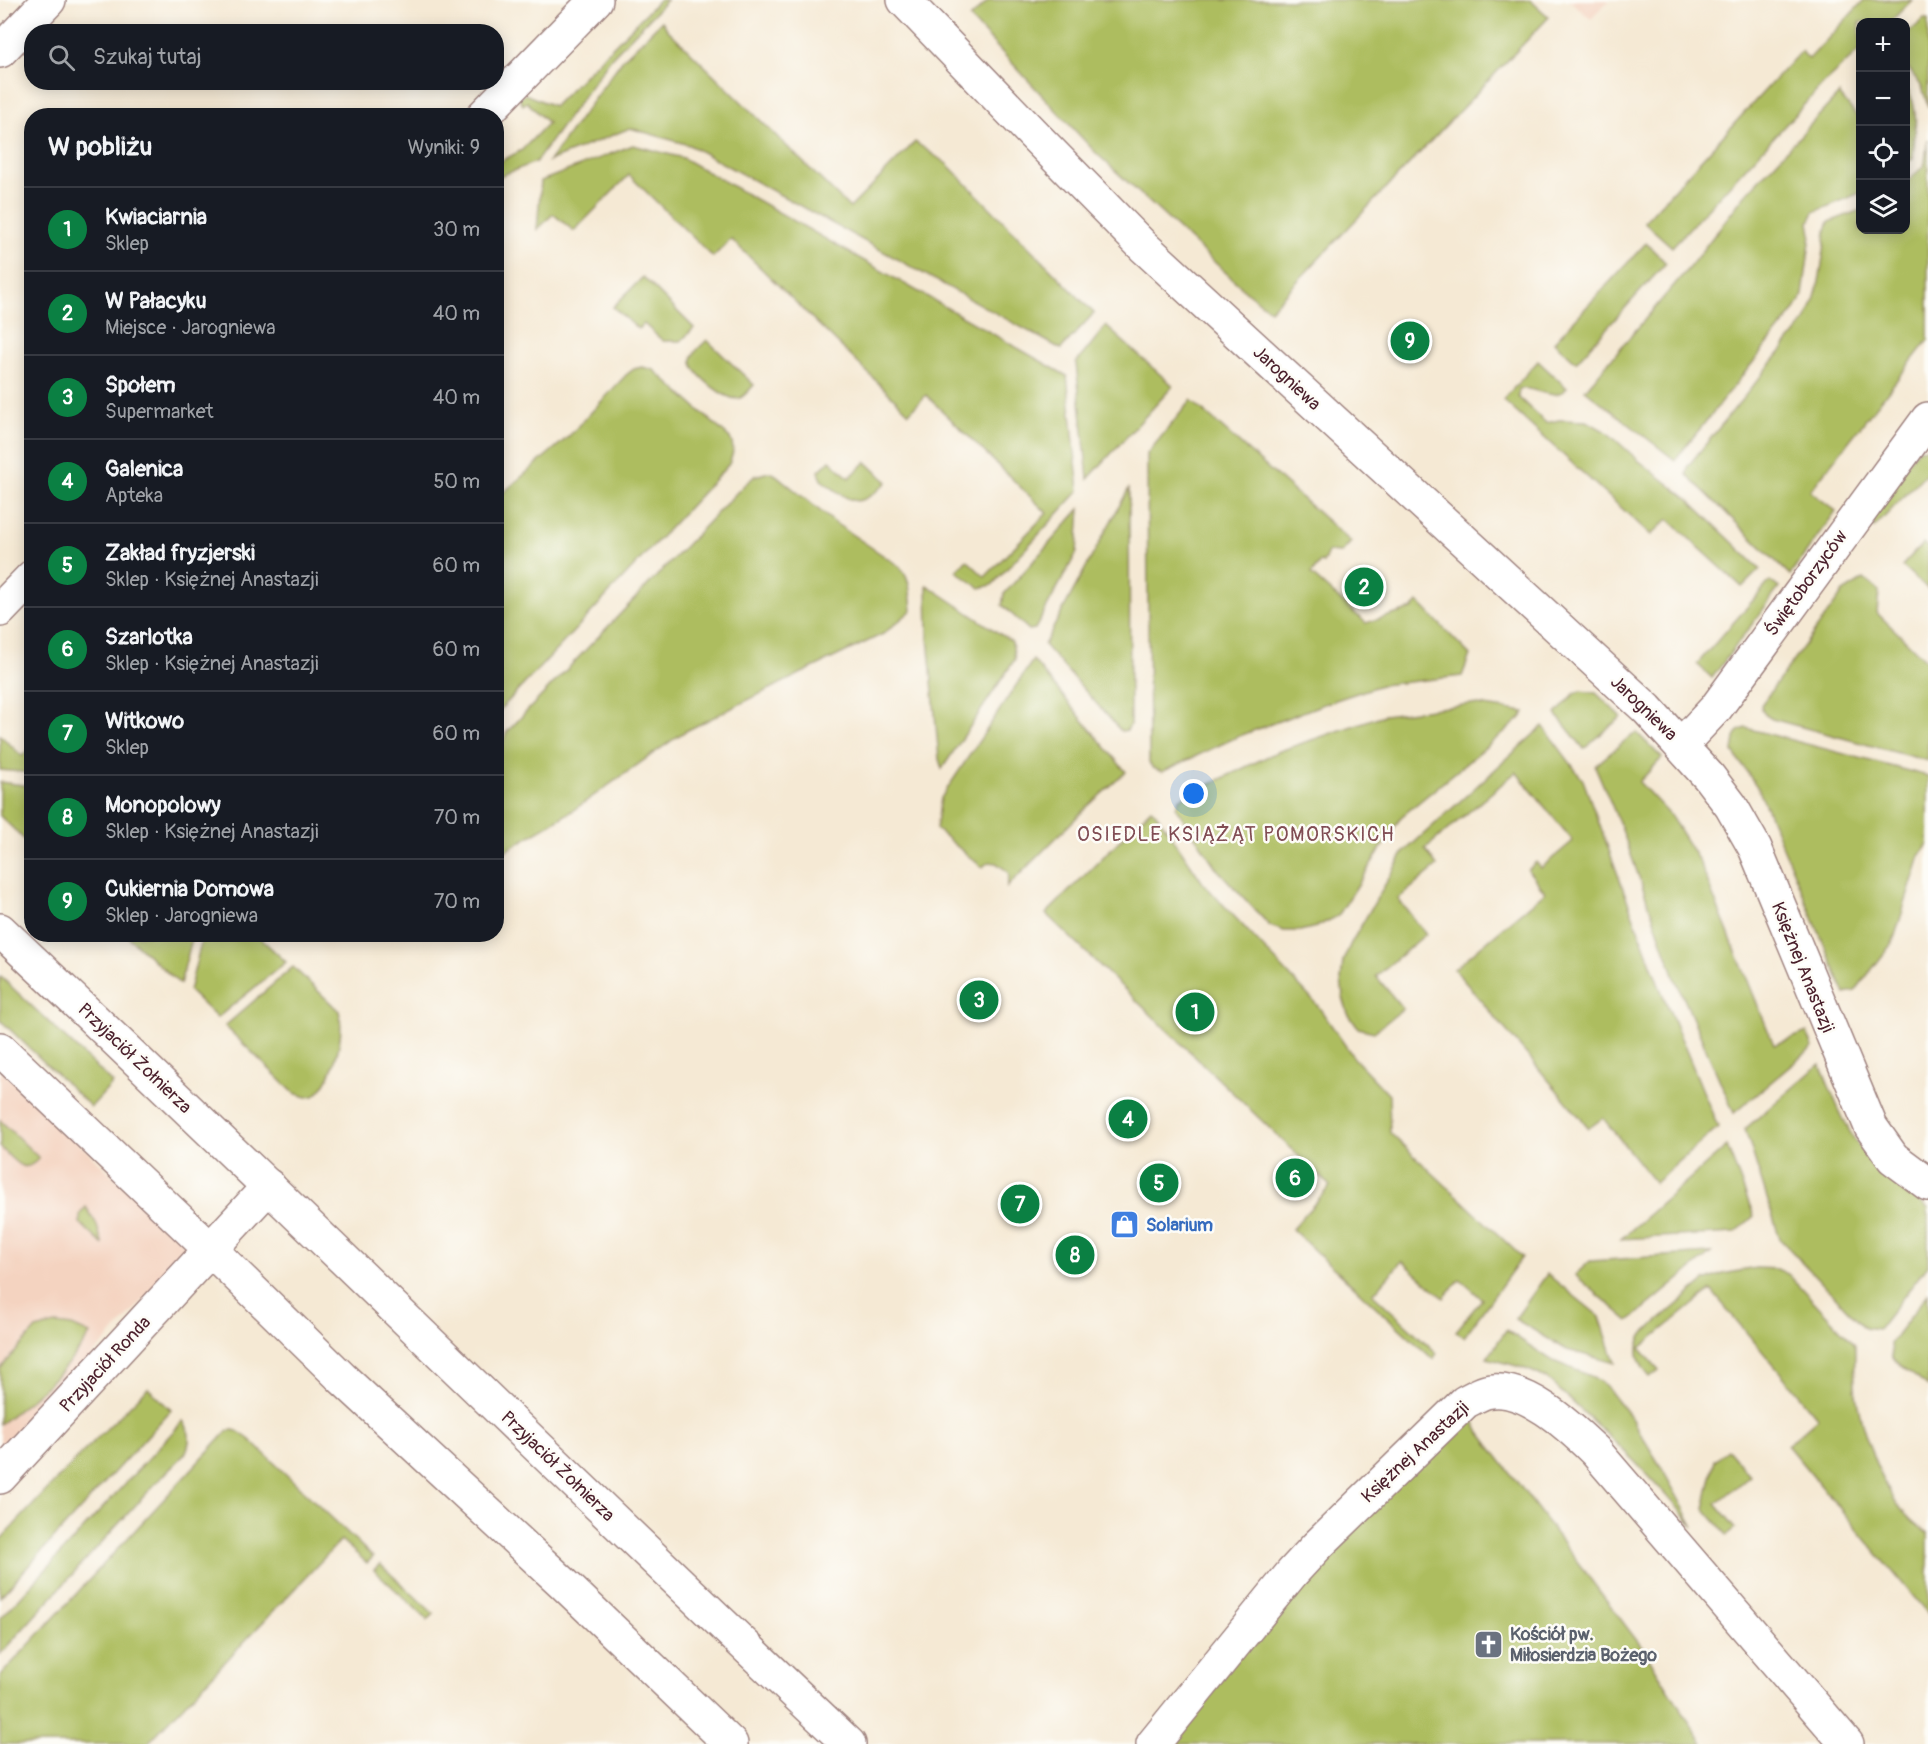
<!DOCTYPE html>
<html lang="pl">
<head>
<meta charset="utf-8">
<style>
	body { margin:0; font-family:Pangolin,sans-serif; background:#242831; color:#f1f3f6 }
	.controls { position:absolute; right:18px; top:18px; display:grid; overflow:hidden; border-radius:12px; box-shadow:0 3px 15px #0003 }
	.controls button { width:54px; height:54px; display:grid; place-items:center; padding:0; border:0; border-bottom:2px solid #363941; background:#171b24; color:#f1f3f6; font:30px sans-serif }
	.you { position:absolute; left:1194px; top:794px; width:21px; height:21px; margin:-15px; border:4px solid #fff; border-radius:50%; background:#1a73e8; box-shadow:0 0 0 9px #1a73e833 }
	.badge { display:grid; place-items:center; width:39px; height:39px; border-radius:50%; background:#0b8043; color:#fff; font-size:20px; font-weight:700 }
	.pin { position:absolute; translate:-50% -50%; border:3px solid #fff; box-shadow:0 2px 6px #0006 }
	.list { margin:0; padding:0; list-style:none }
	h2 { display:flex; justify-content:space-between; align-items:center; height:78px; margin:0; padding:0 24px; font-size:26px }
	h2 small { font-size:20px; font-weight:400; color:#9ea1a6 }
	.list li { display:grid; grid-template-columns:39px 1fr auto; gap:18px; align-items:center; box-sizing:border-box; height:84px; padding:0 24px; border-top:2px solid #363941 }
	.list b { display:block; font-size:22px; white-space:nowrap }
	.list p { margin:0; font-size:20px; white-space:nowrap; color:#9ea1a6 }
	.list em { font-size:20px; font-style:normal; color:#9ea1a6 }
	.icon { flex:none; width:33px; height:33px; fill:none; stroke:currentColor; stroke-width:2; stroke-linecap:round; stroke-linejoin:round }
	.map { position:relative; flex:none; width:1928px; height:1744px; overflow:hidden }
	.search { position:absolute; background:#171b24; box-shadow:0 3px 15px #0003; left:24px; top:24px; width:480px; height:66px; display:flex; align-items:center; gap:15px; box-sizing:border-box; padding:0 21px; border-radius:24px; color:#9ea1a6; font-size:22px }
	.panel { position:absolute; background:#171b24; box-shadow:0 3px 15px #0003; left:24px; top:108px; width:480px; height:834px; border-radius:24px }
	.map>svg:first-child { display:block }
	.built { fill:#f4d3c0 }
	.green { fill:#adbd5f; stroke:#7c6e45; stroke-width:1.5 }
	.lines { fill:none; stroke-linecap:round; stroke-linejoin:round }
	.street-casing { stroke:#a08480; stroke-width:36 }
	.secondary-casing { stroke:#a08480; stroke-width:36 }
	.street { stroke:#fff; stroke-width:33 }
	.secondary { stroke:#fff; stroke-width:33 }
	.labels { text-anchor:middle; stroke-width:5; stroke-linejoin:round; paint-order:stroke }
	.street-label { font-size:18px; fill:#4a1f2b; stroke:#fdfcf7 }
	.shop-label { font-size:18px; font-weight:bold; fill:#366cbe; stroke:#fdfcf7; text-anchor:start }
	.worship-label { font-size:18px; font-weight:bold; fill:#5b616d; stroke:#fdfcf7; text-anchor:start }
	.neighbourhood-label { font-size:20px; letter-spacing:1.5px; fill:#804c53; stroke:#fdfcf7 }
</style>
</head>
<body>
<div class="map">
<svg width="1928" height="1744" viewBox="0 0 1928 1744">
	<rect width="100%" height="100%" fill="#fdfcf7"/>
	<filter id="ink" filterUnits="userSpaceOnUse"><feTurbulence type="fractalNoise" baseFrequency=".0167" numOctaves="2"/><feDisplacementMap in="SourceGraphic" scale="12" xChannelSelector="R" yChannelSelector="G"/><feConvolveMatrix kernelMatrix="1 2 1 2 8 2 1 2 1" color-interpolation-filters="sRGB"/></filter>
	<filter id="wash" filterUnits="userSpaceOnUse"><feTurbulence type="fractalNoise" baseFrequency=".008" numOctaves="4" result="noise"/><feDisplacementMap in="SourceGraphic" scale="24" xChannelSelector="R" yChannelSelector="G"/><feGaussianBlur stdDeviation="1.35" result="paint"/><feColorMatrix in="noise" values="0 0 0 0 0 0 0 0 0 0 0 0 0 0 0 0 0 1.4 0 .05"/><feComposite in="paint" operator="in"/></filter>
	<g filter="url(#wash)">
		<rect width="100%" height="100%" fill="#f5e9d4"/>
		<g class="built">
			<path d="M 1569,0 L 1609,0 L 1591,19 Z"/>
			<path d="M 0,1069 L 190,1249 L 0,1456 Z"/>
		</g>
		<g class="green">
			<path d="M 659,0 L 667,0 L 611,58 L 536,162 L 498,177 L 496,164 L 522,150 L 548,123 L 527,102 L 523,105 L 519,99 L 525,94 L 554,106 Z"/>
			<path d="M 989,0 L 1530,0 L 1549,17 L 1270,310 L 1249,294 L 1096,153 L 970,18 Z"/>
			<path d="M 1864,0 L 1912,0 L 1890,22 L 1860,22 L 1860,50 L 1826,81 L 1672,247 L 1644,222 L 1801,51 L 1809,59 Z"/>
			<path d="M 1924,19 L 1928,20 L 1928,107 L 1922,87 L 1906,65 L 1906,35 Z"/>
			<path d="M 662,21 L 667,29 L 850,208 L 915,142 L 947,164 L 1094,313 L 1061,349 L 689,145 L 630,128 L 549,161 L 623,59 Z"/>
			<path d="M 1906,88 C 1921,108 1914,135 1913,159 L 1909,161 L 1906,157 Z"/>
			<path d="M 1839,94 L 1860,120 L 1860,193 L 1814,212 L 1809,222 L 1811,234 L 1803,295 L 1794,311 L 1675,460 L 1585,390 L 1692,264 L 1744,196 Z"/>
			<path d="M 1928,139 L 1928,340 L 1810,491 L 1836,511 L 1790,575 L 1687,475 L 1688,466 L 1804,323 C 1818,297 1820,278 1824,250 C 1826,240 1824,232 1829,222 L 1860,210 L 1860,230 L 1906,230 L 1906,182 L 1924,166 Z"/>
			<path d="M 633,145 L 683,158 L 1067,376 L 1079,491 L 992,585 L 980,588 L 956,571 L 967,560 L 985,577 L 1047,513 L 926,395 L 909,413 L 731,239 L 713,257 L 629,175 L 574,231 L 553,214 L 537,230 L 541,181 Z"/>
			<path d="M 1646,243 L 1666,263 L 1576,362 L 1554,342 Z"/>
			<path d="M 643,277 L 694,328 L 681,341 L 663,341 L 644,324 L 638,329 L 613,307 Z"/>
			<path d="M 1106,326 L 1173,386 L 1088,479 L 1076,363 Z"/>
			<path d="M 707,340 L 754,385 C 750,389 745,396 740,398 C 728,403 694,375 692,363 C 690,354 701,346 707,340 Z"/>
			<path d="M 1538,361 L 1567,388 C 1551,404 1536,385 1519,389 L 1518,397 L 1546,423 L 1559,420 L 1587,421 L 1608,433 L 1638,460 L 1689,500 L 1760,569 L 1742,587 L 1668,519 L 1651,535 L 1503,400 Z"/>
			<path d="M 642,367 L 654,370 L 730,438 C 735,447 733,454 729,464 L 574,631 L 497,713 L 497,498 L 569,436 L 626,375 L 634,369 Z"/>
			<path d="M 1191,400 L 1351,542 L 1341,553 L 1328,552 L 1323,563 L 1320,562 L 1311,574 L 1366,623 L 1412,609 L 1418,602 L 1470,655 L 1462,676 L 1381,685 L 1321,705 L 1237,737 L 1162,772 L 1153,768 L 1149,763 L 1147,454 Z"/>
			<path d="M 1928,448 L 1928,471 L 1874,528 L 1870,514 L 1918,449 Z"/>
			<path d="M 830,460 L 849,478 L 866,462 L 887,482 C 856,512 853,502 821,480 L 819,471 Z"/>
			<path d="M 769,472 L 776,475 L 835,523 L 899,566 C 911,579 910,593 912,610 L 883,634 L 802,673 L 684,732 L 572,811 L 497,856 L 497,764 L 506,733 L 743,486 L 755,476 Z"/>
			<path d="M 1129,488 L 1130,725 L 1127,730 L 1121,731 L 1044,645 Z"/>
			<path d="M 1080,509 L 1077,552 L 1035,629 L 1029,630 L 1002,605 L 1004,594 Z"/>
			<path d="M 1923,543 L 1928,548 L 1928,589 L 1902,566 Z"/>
			<path d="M 1864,579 L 1879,591 L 1877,613 L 1928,662 L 1928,761 L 1772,719 C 1765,715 1762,713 1761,705 L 1843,592 Z"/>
			<path d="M 1770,581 L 1779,588 L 1712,678 L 1697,664 Z"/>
			<path d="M 927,585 L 1012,642 L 1015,659 L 942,769 L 939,759 L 928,637 Z"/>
			<path d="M 1033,660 L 1126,772 L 1087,807 L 1007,887 L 1009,876 L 1007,871 L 996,863 L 989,862 L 982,867 L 936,829 L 941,798 Z"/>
			<path d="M 1580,691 L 1596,693 L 1621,717 L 1584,749 L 1556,714 L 1574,694 Z"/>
			<path d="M 1471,704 L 1525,712 L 1520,719 L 1401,817 L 1338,916 L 1316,927 L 1300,931 L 1284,931 L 1270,926 L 1217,869 L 1176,808 L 1179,799 L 1277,752 L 1384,715 Z"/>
			<path d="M 1543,726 L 1583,780 L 1658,983 L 1718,1127 L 1655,1183 L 1603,1118 L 1589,1128 L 1454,969 L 1545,892 L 1528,870 L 1536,862 L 1541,868 L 1573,841 L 1516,772 L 1425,849 L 1437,866 L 1398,899 L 1426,934 L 1376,976 L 1403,1009 L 1374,1032 L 1358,1028 L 1348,1014 L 1343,997 L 1341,980 L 1343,961 L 1351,943 L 1404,852 Z"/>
			<path d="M 1746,728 L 1928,776 L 1928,844 L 1920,856 L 1893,942 L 1855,991 L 1845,994 L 1758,788 L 1733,752 L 1735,738 L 1738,731 Z"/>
			<path d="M 1637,733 L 1662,758 L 1639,782 L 1670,815 L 1699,861 L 1774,1045 L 1807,1032 L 1813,1047 L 1734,1113 L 1675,978 L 1621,827 L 1595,766 L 1633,734 Z"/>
			<path d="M 0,735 L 22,756 L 31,747 L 31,773 L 0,770 Z"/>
			<path d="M 0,782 L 31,786 L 31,846 L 0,816 Z"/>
			<path d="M 1151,809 L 1156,813 L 1203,883 L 1318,1006 L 1354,1058 L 1389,1095 L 1390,1133 L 1522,1257 L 1464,1337 L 1456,1331 L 1482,1299 L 1460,1279 L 1444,1298 L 1402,1261 L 1373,1294 L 1437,1353 L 1433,1359 L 1317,1253 L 1292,1229 L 1330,1186 L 1046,914 Z"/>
			<path d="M 126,935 L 193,935 L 180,984 Z"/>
			<path d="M 203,935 L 257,935 L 286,962 L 217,1018 L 189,991 Z"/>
			<path d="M 293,967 L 339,1011 C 345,1034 334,1081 314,1096 L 307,1097 L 294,1093 L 225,1026 Z"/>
			<path d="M 0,976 L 113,1083 L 91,1107 L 0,1020 Z"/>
			<path d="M 1820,1064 C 1830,1088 1839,1114 1853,1137 C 1869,1165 1903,1188 1928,1208 L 1928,1265 L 1878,1330 L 1865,1328 L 1780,1239 L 1745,1129 Z"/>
			<path d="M 0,1120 L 39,1158 C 23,1177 14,1160 0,1147 Z"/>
			<path d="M 1727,1146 L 1754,1216 L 1735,1233 L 1621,1239 Z"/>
			<path d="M 86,1207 L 96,1223 L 103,1245 L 80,1223 L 80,1214 Z"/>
			<path d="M 1711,1253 L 1629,1321 L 1575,1275 L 1590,1261 Z"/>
			<path d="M 1756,1268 L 1777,1269 L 1788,1274 L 1855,1345 C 1855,1359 1854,1373 1855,1387 C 1859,1425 1881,1488 1907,1516 C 1913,1522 1921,1528 1928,1534 L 1928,1614 L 1787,1445 L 1818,1418 L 1711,1290 L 1640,1348 L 1659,1370 L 1650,1377 C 1638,1364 1633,1348 1644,1333 L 1705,1281 L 1723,1274 Z"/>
			<path d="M 1547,1274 L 1600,1317 L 1615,1363 L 1567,1350 L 1515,1319 Z"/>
			<path d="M 1928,1293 L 1928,1387 L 1892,1358 L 1891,1343 Z"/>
			<path d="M 56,1324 L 72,1326 L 90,1334 C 67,1371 34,1398 0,1424 L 0,1369 L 36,1329 Z"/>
			<path d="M 1506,1330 L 1553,1361 L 1593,1377 L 1606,1386 L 1631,1418 L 1661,1467 L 1694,1527 C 1650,1473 1600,1428 1550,1381 C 1531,1368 1509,1364 1487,1358 Z"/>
			<path d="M 148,1388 L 171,1410 L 0,1597 L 0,1540 L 77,1458 Z"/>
			<path d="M 1465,1402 L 1480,1433 L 1644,1650 L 1703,1744 L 1153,1744 Z"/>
			<path d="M 183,1421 C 191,1431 191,1442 185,1454 L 155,1484 L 0,1654 L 0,1619 Z"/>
			<path d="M 233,1430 L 237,1431 L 249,1439 L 373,1557 L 367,1563 L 341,1540 L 147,1744 L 0,1744 L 0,1676 L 227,1431 Z"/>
			<path d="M 1728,1450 L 1750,1476 L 1716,1504 L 1736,1528 L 1727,1535 L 1704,1508 L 1715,1460 Z"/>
			<path d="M 380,1564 L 434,1614 L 428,1620 L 374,1570 Z"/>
		</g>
	</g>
	<g filter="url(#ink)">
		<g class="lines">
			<defs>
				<g id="street">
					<path d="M 904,0 L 1032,133 L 1143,246 L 1647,709 L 1709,777 L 1731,806 L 1755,848 L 1871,1127 L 1893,1158 L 1928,1184"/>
					<path d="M 0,51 L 49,0"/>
					<path d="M 483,116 L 596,0"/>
					<path d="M 0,610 L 32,577"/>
					<path d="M 1681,745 L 1716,708 L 1928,419"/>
					<path d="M 1153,1744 L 1292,1573 L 1317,1546 L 1465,1402 C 1471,1399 1479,1394 1486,1392 C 1524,1383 1570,1427 1595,1451 L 1847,1744"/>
				</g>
				<g id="secondary">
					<path d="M 0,930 C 285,1199 563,1475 849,1744"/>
					<path d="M 0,1049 L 211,1250 L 342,1378 L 562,1582 L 731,1744"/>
					<path d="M 0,1477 L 269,1186"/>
				</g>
			</defs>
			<use href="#street" class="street-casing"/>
			<use href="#secondary" class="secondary-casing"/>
			<use href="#street" class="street"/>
			<use href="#secondary" class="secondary"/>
		</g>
	</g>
	<defs>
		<symbol id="shop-square" viewBox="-11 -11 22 22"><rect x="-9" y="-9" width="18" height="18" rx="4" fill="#3f7fe0" stroke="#fdfcf7"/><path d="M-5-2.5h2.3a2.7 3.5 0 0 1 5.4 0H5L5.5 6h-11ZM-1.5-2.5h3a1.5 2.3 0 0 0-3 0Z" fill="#fff"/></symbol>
		<symbol id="church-square" viewBox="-11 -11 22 22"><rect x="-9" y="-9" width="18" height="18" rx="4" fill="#6b7280" stroke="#fdfcf7"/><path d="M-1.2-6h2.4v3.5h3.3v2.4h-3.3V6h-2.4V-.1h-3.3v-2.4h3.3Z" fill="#fff"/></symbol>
	</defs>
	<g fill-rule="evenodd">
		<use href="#shop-square" x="1108" y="1208" width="33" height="33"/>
		<use href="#church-square" x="1472" y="1628" width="33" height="33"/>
	</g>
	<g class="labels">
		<g class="street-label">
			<text transform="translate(1287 378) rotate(43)" y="6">Jarogniewa</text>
			<text transform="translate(1806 583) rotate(-54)" y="6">Świętoborzyców</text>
			<text transform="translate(1644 708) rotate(44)" y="6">Jarogniewa</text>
			<text transform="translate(1803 967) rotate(68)" y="6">Księżnej Anastazji</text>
			<text transform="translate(135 1058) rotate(44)" y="6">Przyjaciół Żołnierza</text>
			<text transform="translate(105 1364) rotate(-47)" y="6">Przyjaciół Ronda</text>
			<text transform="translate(1415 1452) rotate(-43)" y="6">Księżnej Anastazji</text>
			<text transform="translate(558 1466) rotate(44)" y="6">Przyjaciół Żołnierza</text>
		</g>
		<g class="shop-label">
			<text x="1146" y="1231">Solarium</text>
		</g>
		<g class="worship-label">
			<text x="1510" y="1640">Kościół pw.<tspan x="1510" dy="21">Miłosierdzia Bożego</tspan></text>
		</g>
		<g class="neighbourhood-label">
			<text x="1236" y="841">OSIEDLE KSIĄŻĄT POMORSKICH</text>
		</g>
	</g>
</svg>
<div class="controls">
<button>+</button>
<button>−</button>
<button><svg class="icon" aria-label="locate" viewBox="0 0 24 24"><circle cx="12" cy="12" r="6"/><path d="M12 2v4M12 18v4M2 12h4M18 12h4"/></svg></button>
<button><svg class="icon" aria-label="layers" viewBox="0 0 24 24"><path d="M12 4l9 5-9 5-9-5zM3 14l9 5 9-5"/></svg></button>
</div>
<div class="you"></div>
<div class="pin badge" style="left:1195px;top:1012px">1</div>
<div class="pin badge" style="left:1364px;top:587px">2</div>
<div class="pin badge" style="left:979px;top:1000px">3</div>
<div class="pin badge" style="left:1128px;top:1119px">4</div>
<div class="pin badge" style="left:1159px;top:1183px">5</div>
<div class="pin badge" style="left:1295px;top:1178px">6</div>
<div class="pin badge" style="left:1020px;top:1204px">7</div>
<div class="pin badge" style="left:1075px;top:1255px">8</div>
<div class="pin badge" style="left:1410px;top:341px">9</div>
<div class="search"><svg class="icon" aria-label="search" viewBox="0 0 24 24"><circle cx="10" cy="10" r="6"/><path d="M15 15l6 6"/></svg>Szukaj tutaj</div>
<section class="panel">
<h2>W pobliżu<small>Wyniki: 9</small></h2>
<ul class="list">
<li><span class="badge">1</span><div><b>Kwiaciarnia</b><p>Sklep</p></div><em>30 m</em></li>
<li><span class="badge">2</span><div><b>W Pałacyku</b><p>Miejsce · Jarogniewa</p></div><em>40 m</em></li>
<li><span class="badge">3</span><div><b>Społem</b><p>Supermarket</p></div><em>40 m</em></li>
<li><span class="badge">4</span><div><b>Galenica</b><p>Apteka</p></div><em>50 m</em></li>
<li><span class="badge">5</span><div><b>Zakład fryzjerski</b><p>Sklep · Księżnej Anastazji</p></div><em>60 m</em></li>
<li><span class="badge">6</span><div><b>Szarlotka</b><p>Sklep · Księżnej Anastazji</p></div><em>60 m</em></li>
<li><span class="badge">7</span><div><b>Witkowo</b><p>Sklep</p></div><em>60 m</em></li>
<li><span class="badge">8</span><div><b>Monopolowy</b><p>Sklep · Księżnej Anastazji</p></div><em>70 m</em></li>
<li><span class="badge">9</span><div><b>Cukiernia Domowa</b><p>Sklep · Jarogniewa</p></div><em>70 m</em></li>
</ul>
</section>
</div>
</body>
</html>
